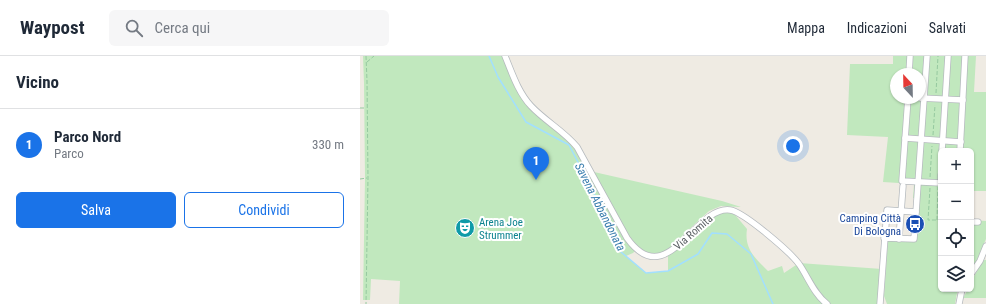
<!DOCTYPE html>
<html lang="it">
<head>
<meta charset="utf-8">
<style>
	body { margin:0; font-family:"Roboto Condensed",sans-serif; background:#f6f6f7; color:#1f2937 }
	.controls { position:absolute; right:12px; bottom:12px; display:grid; overflow:hidden; border-radius:6px; box-shadow:0 1px 3px #0004 }
	.controls button { width:36px; height:36px; display:grid; place-items:center; padding:0; border:0; border-bottom:1px solid #e0e1e3; background:#fff; color:#1f2937; font:20px sans-serif }
	.compass { position:absolute; left:530px; top:12px; width:36px; height:36px; border-radius:50%; background:#fff; box-shadow:0 1px 3px #0004; rotate:338deg }
	.you { position:absolute; left:433px; top:90px; width:14px; height:14px; margin:-10px; border:3px solid #fff; border-radius:50%; background:#1a73e8; box-shadow:0 0 0 6px #1a73e833 }
	.badge { display:grid; place-items:center; width:26px; height:26px; border-radius:50%; background:#1a73e8; color:#fff; font-size:13px; font-weight:700 }
	.pin { position:absolute; translate:-50% -33px; filter:drop-shadow(0 1px 2px #0008) }
	.pin::after { content:''; position:absolute; top:21px; width:14px; height:12px; background:inherit; clip-path:polygon(0 0,100% 0,50% 100%) }
	.list { margin:0; padding:0; list-style:none }
	h2 { display:flex; justify-content:space-between; align-items:center; height:52px; margin:0; padding:0 16px; font-size:17px }
	h2 small { font-size:13px; font-weight:400; color:#747a83 }
	.list li { display:grid; grid-template-columns:26px 1fr auto; gap:12px; align-items:center; box-sizing:border-box; height:72px; padding:0 16px; border-top:1px solid #e0e1e3 }
	.list b { display:block; font-size:15px; white-space:nowrap }
	.list p { margin:0; font-size:13px; white-space:nowrap; color:#747a83 }
	.list em { font-size:13px; font-style:normal; color:#747a83 }
	.actions { display:flex; gap:8px; padding:12px 16px }
	.actions a { flex:1; padding:9px 0; border:1px solid #1a73e8; border-radius:6px; text-align:center; font-size:14px; color:#1a73e8 }
	.actions .main { background:#1a73e8; color:#fff }
	.icon { flex:none; width:22px; height:22px; fill:none; stroke:currentColor; stroke-width:2; stroke-linecap:round; stroke-linejoin:round }
	.map { position:relative; flex:none; width:626px; height:248px; overflow:hidden }
	header { display:flex; align-items:center; gap:24px; box-sizing:border-box; height:56px; padding:0 20px; background:#fff; border-bottom:1px solid #e0e1e3 }
	header strong { font-size:19px }
	nav { display:flex; gap:22px; margin-inline-start:auto; font-size:14px }
	.search { width:280px; height:36px; background:#f6f6f7; display:flex; align-items:center; gap:10px; box-sizing:border-box; padding:0 14px; border-radius:6px; color:#747a83; font-size:15px }
	main { display:flex }
	aside { flex:1; background:#fff }
	.map>svg:first-child { display:block }
	.green { fill:#c1e8be; fill-rule:evenodd }
	.lines { fill:none; stroke-linecap:round; stroke-linejoin:round }
	.stream { stroke:#a2dfff; stroke-width:1.5 }
	.minor-casing { stroke:#b5babe; stroke-width:7 }
	.path { stroke:#96c9a0; stroke-width:1; stroke-dasharray:4 2; stroke-linecap:butt }
	.minor { stroke:#fff; stroke-width:5.5 }
	.labels { text-anchor:middle; stroke-width:4; stroke-linejoin:round; paint-order:stroke }
	.transit-label { font-size:11px; fill:#164399; stroke:#fff; text-anchor:end }
	.culture-label { font-size:11px; fill:#0d838f; stroke:#fff; text-anchor:start }
	.street-label { font-size:11px; fill:#5b6064; stroke:#fff }
	.water-label { font-size:12px; font-style:italic; fill:#377cad; stroke:#fff }
</style>
</head>
<body>
<header>
<strong>Waypost</strong>
<div class="search"><svg class="icon" aria-label="search" viewBox="0 0 24 24"><circle cx="10" cy="10" r="6"/><path d="M15 15l6 6"/></svg>Cerca qui</div>
<nav><a>Mappa</a><a>Indicazioni</a><a>Salvati</a></nav>
</header>
<main>
<aside>
<h2>Vicino<small></small></h2>
<ul class="list">
<li><span class="badge">1</span><div><b>Parco Nord</b><p>Parco</p></div><em>330 m</em></li>
</ul>
<div class="actions"><a class="main">Salva</a><a>Condividi</a></div>
</aside>
<div class="map">
<svg width="626" height="248" viewBox="0 0 626 248">
	<rect width="100%" height="100%" fill="#efebe3"/>
	<g class="green">
		<path d="M 3,0 L 145,0 L 163,40 L 205,79 L 234,116 L 362,145 L 381,151 L 361,150 L 349,155 L 322,180 L 322,186 L 350,160 L 371,154 L 387,173 C 384,193 395,202 408,215 L 422,210 L 424,217 L 439,207 L 522,213 L 520,248 L 39,248 L 40,225 L 11,223 L 10,244 L 3,244 L 5,122 L 4,27 ZM 277,193 L 297,200 L 308,196 L 308,215 L 286,217 L 266,200 L 273,197 Z"/>
		<path d="M 533,0 L 616,0 L 614,36 L 626,36 L 626,135 L 611,135 L 611,95 L 581,95 L 581,233 L 599,233 L 597,237 L 595,248 L 527,248 L 524,240 L 528,184 L 556,186 L 560,142 L 553,142 L 554,128 L 523,126 L 528,81 L 487,79 L 490,8 L 533,8 ZM 536,18 L 560,18 L 560,42 L 536,42 Z"/>
		<path d="M 611,164 L 626,165 L 626,183 L 617,204 L 611,214 Z"/>
		<path d="M 623,204 L 626,204 L 626,242 L 603,242 L 608,233 L 611,233 L 611,226 Z"/>
	</g>
	<g class="lines">
		<path class="stream" d="M 129,0 L 138,21 L 166,66 L 209,89 L 231,131 L 261,196 L 286,217 L 308,215 L 338,198 L 352,177 L 367,178 L 391,198 L 413,248"/>
		<defs>
			<g id="minor">
				<path d="M 145,0 C 152,17 158,36 171,50 C 185,65 204,75 217,91 L 267,182 C 307,238 335,149 370,154 C 384,156 430,196 439,208 C 448,221 454,238 467,248"/>
				<path d="M 549,18 L 550,0"/>
				<path d="M 548,42 L 542,125 L 581,127 L 581,119"/>
				<path d="M 560,42 L 603,44"/>
				<path d="M 545,82 L 601,86"/>
				<path d="M 582,95 L 588,0"/>
				<path d="M 600,95 L 605,0"/>
				<path d="M 556,156 L 567,0"/>
				<path d="M 611,166 L 618,166"/>
				<path d="M 539,183 L 543,130"/>
				<path d="M 611,218 L 620,205 L 626,190"/>
				<path d="M 520,248 L 527,154 L 556,156 L 554,183 L 524,182"/>
				<path d="M 599,248 L 602,233"/>
			</g>
		</defs>
		<use href="#minor" class="minor-casing"/>
		<g class="path">
			<path d="M 6,0 L 7,25 L 8,122 L 6,248"/>
			<path d="M 7,6 L 14,0"/>
			<path d="M 576,37 L 578,0"/>
			<path d="M 0,52 L 6,52"/>
			<path d="M 573,79 L 575,49"/>
			<path d="M 570,121 L 572,90"/>
			<path d="M 0,123 L 7,122"/>
			<path d="M 570,132 L 568,164 L 581,164"/>
			<path d="M 577,164 L 578,131"/>
		</g>
		<use href="#minor" class="minor"/>
	</g>
	<defs>
		<symbol id="bus-disc" viewBox="-11 -11 22 22"><circle r="9.5" fill="#1a4fb4" stroke="#fff"/><path d="M-5-6H5V4H4V6H2V4H-2V6H-4V4H-5ZM-3.5-4V0h7V-4ZM-3.5 1.2v1.5H-2V1.2ZM2 1.2v1.5H3.5V1.2Z" fill="#fff"/></symbol>
		<symbol id="theatre-disc" viewBox="-11 -11 22 22"><circle r="9.5" fill="#0f9aa8" stroke="#fff"/><path d="M-5-5.5Q0-4 5-5.5V0Q5 5 0 6Q-5 5-5 0ZM-3.3-2.5H-1v1.5H-3.3ZM1-2.5H3.3v1.5H1ZM-2.8 1Q0 5.5 2.8 1Z" fill="#fff"/></symbol>
	</defs>
	<g fill-rule="evenodd">
		<use href="#bus-disc" x="544" y="157" width="22" height="22"/>
		<use href="#theatre-disc" x="94" y="161" width="22" height="22"/>
	</g>
	<g class="labels">
		<g class="transit-label">
			<text x="541" y="166">Camping Città<tspan x="541" dy="13">Di Bologna</tspan></text>
		</g>
		<g class="culture-label">
			<text x="119" y="170">Arena Joe<tspan x="119" dy="13">Strummer</tspan></text>
		</g>
		<g class="street-label">
			<text transform="translate(333 176) rotate(-41)" y="4">Via Romita</text>
		</g>
		<g class="water-label">
			<text transform="translate(240 151) rotate(63)" y="4">Savena Abbandonata</text>
		</g>
	</g>
</svg>
<div class="controls">
<button>+</button>
<button>−</button>
<button><svg class="icon" aria-label="locate" viewBox="0 0 24 24"><circle cx="12" cy="12" r="6"/><path d="M12 2v4M12 18v4M2 12h4M18 12h4"/></svg></button>
<button><svg class="icon" aria-label="layers" viewBox="0 0 24 24"><path d="M12 4l9 5-9 5-9-5zM3 14l9 5 9-5"/></svg></button>
</div>
<svg class="compass" viewBox="-18 -18 36 36"><path d="M0-13l5 13h-10z" fill="#e53935"/><path d="M0 13l5-13h-10z" fill="#747a83"/></svg>
<div class="you"></div>
<div class="pin badge" style="left:176px;top:124px">1</div>
</div>
</main>
</body>
</html>
